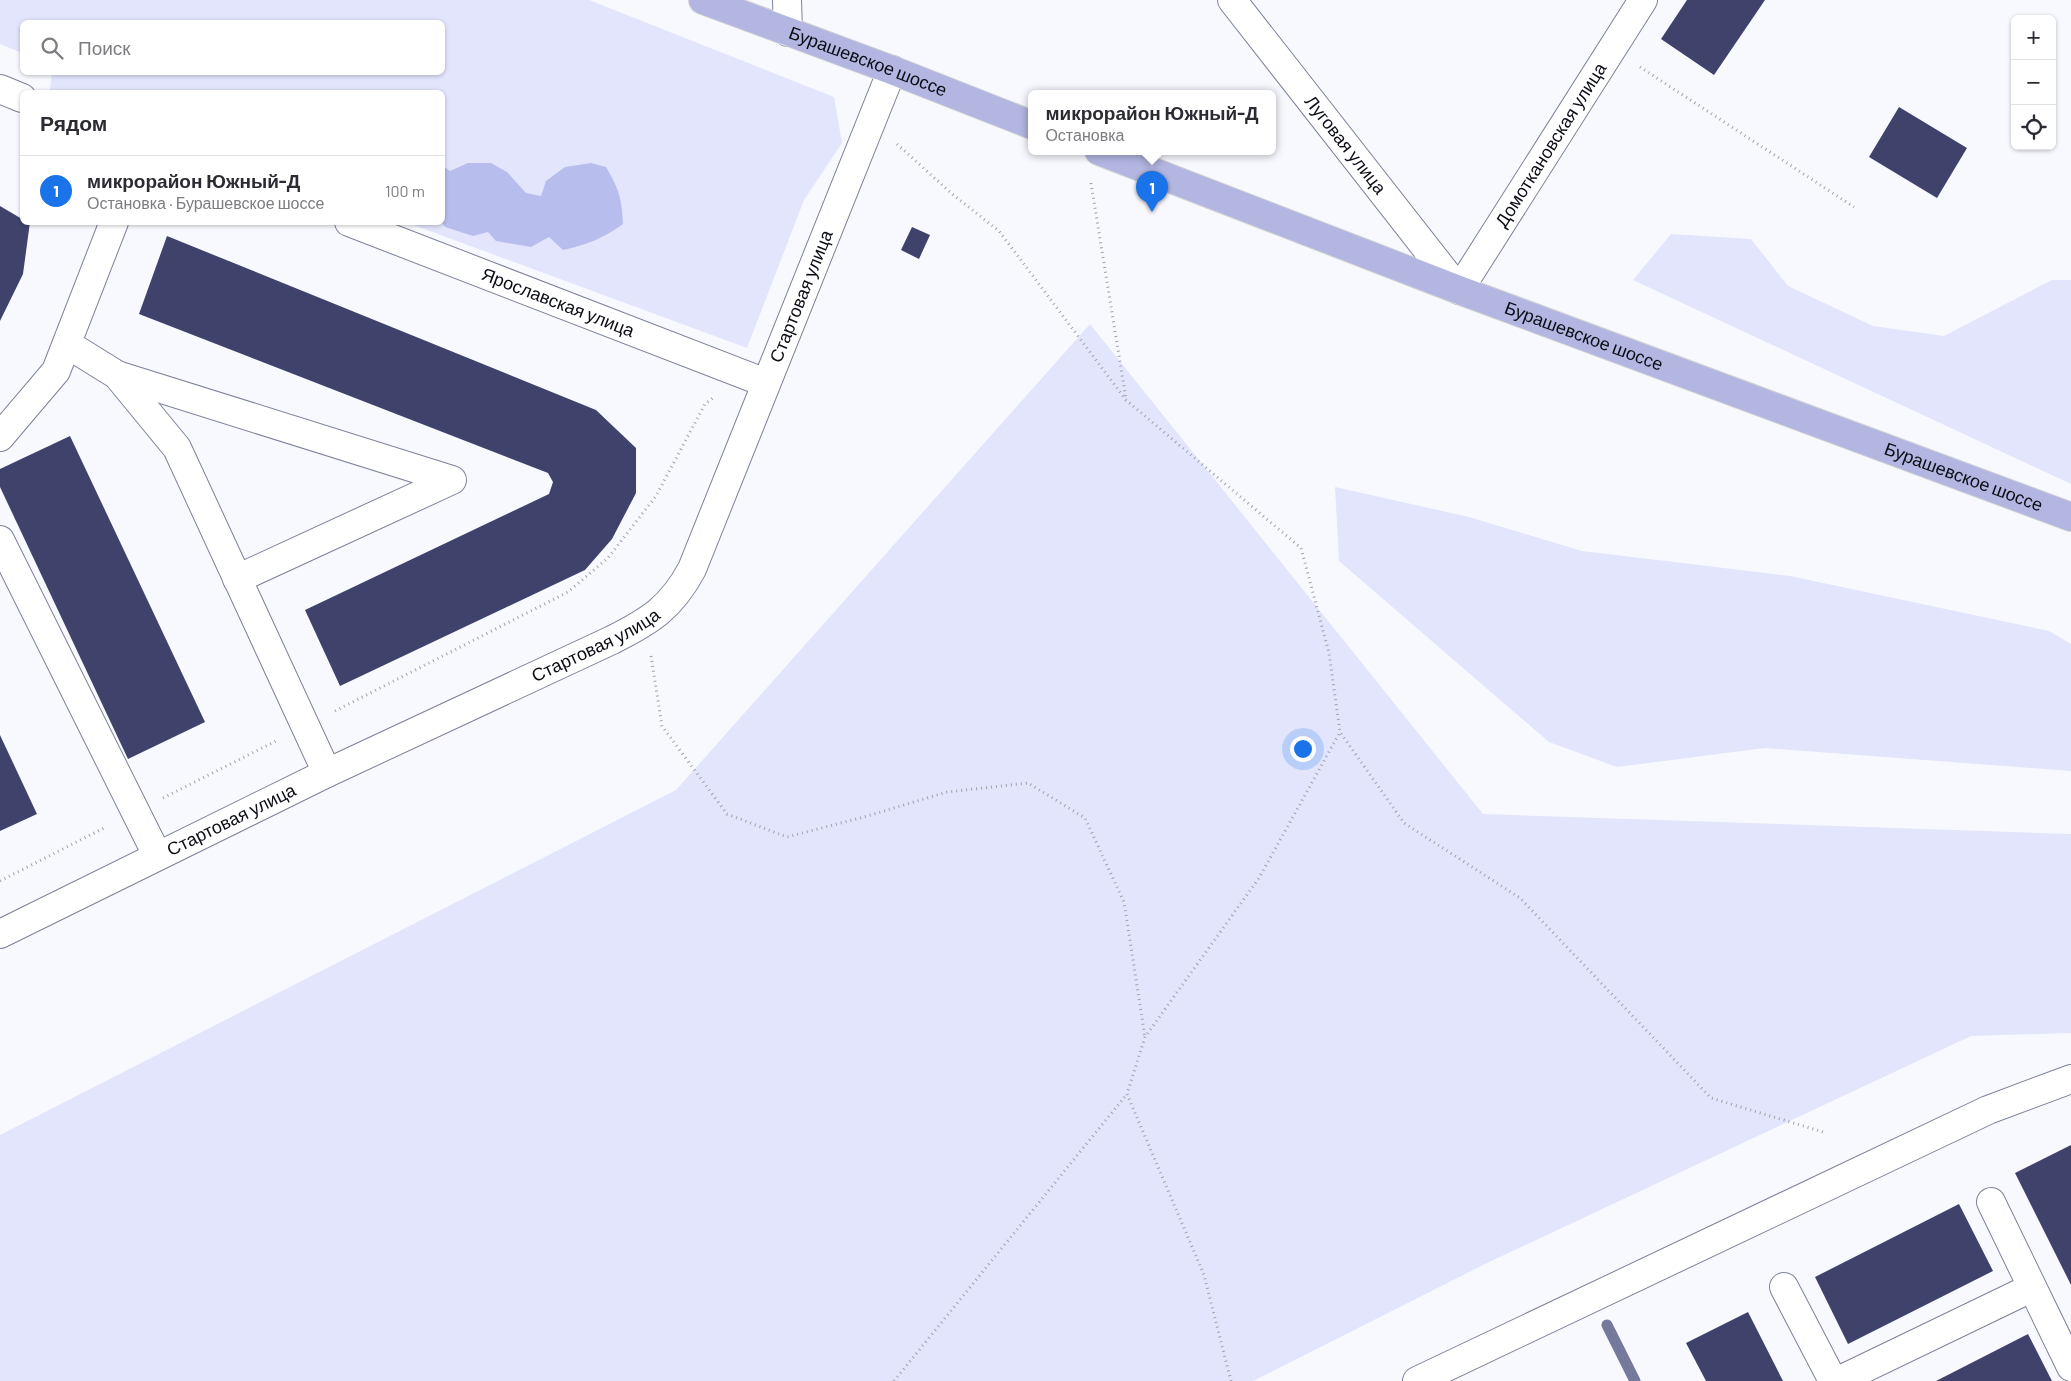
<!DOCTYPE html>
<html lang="ru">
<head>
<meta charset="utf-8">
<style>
	body { margin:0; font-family:Barlow,sans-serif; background:#f7f7f7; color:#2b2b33 }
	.controls { position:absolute; right:15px; top:15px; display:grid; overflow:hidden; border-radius:8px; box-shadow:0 1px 4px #0004 }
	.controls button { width:45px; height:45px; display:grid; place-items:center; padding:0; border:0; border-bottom:1px solid #e1e1e2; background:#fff; color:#2b2b33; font:25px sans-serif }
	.you { position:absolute; left:1302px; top:748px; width:18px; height:18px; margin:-12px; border:4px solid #fff; border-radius:50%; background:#1a73e8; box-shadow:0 0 0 8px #1a73e833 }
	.badge { display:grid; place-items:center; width:32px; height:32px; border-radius:50%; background:#1a73e8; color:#fff; font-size:16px; font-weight:700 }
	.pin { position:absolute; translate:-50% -41px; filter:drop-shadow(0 1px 2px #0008) }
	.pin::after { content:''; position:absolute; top:26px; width:18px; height:15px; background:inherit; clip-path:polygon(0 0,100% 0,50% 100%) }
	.popup { position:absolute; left:1028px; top:90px; width:248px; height:65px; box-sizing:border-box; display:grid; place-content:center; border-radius:8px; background:#fff; filter:drop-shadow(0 1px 4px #0005); font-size:16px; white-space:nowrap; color:#7c7c81 }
	.popup b { font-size:19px; color:#2b2b33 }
	.popup::after { content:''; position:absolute; left:50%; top:100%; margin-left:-10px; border:10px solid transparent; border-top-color:#fff }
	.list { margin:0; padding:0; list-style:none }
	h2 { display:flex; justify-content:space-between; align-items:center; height:65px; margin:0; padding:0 20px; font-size:21px }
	h2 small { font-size:16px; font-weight:400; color:#7c7c81 }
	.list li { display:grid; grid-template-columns:32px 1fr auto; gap:15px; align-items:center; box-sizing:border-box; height:70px; padding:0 20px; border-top:1px solid #e1e1e2 }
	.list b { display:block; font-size:19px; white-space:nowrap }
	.list p { margin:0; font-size:16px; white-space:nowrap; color:#7c7c81 }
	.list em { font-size:16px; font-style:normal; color:#7c7c81 }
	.icon { flex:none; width:28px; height:28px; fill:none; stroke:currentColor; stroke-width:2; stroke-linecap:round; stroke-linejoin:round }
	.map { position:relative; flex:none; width:2071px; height:1381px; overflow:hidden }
	.search { position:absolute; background:#fff; box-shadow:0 1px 4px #0004; left:20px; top:20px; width:425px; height:55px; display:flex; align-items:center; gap:12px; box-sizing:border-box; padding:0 18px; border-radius:8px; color:#7c7c81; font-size:19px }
	.panel { position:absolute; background:#fff; box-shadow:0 1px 4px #0004; left:20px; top:90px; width:425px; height:135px; border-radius:8px }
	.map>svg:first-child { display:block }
	.green { fill:#e2e5fc }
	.forest { fill:#b7beee }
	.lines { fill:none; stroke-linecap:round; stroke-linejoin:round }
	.stream { stroke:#757a9d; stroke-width:11 }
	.building { fill:#3f436b }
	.minor-casing { stroke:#7d819a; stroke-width:30 }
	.major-casing { stroke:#d3d3d5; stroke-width:30 }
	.path { stroke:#a2a3a9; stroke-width:3; stroke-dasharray:1 4; stroke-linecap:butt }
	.minor { stroke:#fff; stroke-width:28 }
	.major { stroke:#b2b6e1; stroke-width:28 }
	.labels { text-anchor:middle; stroke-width:5; stroke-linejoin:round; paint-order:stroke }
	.street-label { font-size:18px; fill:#0b0d15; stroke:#fff }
</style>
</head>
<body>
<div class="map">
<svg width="2071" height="1381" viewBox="0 0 2071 1381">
	<rect width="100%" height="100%" fill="#f8f9fe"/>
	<g class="green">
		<path d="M 0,0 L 589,0 L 834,97 L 842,143 L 804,200 L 747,348 L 408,223 L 442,222 L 442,92 L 57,92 L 50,90 L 52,72 L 442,72 L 442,22 L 22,22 L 22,53 L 0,44 Z"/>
		<path d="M 1671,234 L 1751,239 L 1788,286 L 1873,326 L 1944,336 L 2052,280 L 2071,280 L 2071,484 L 1633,280 Z"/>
		<path d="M 1090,324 L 1483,814 L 2071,834 L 2071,1033 L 1971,1036 L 1487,1263 L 1253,1381 L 0,1381 L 0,1135 L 676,790 Z"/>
		<path d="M 1335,487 L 1469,517 L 1582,551 L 1790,576 L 2049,631 L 2071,644 L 2071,771 L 1765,748 L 1617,767 L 1549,742 L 1339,561 Z"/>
	</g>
	<path class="forest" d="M 468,163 L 491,163 L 507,172 L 526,193 L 541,196 L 546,181 L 565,167 L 591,163 L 606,167 C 619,189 622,199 623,224 C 604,238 586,245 563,250 L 549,237 L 531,247 L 496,241 L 488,232 L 473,236 L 445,227 L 442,223 L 443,166 L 450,171 Z"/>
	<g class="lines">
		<path class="stream" d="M 1607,1325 L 1635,1381"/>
	</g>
	<g class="building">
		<path d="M 1687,0 L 1765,0 L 1714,75 L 1661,39 Z"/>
		<path d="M 1899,107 L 1967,148 L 1937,198 L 1869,157 Z"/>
		<path d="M 0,206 L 22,219 L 22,222 L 30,222 L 23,274 L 0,321 Z"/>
		<path d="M 912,227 L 930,235 L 919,259 L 901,250 Z"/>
		<path d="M 167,236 L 596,410 L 636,448 L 636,493 L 612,539 L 585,570 L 340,686 L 305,610 L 549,494 L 553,482 L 548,473 L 139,314 Z"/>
		<path d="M 70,436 L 205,722 L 128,759 L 0,487 L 0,469 Z"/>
		<path d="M 0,735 L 37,814 L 0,831 Z"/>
		<path d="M 2071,1145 L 2071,1285 L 2015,1173 Z"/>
		<path d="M 1959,1204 L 1993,1271 L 1848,1344 L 1815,1277 Z"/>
		<path d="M 1748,1312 L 1783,1381 L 1706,1381 L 1686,1343 Z"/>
		<path d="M 2028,1334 L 2052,1381 L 1936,1381 Z"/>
	</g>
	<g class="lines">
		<defs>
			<g id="minor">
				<path d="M 787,0 L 788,32"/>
				<path id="s1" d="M 1232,0 L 1459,290 L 1643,0"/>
				<path d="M 0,89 L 22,98"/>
				<path id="s2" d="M 349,222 L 766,383"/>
				<path d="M 67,344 L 117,375 L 177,448 L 327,773"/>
				<path d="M 117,375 L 452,480 L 237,579"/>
				<path d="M 0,437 L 56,371 L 114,222"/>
				<path d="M 0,540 L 157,855"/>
				<path id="s3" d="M 0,934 L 327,773 L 612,640 C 650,621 671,608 692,569 L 892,70"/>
				<path d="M 1991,1202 L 2071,1367"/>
				<path d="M 1784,1287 L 1833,1381"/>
				<path d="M 1417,1381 L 1988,1110 L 2071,1079"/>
				<path d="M 1838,1381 L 2031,1288"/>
			</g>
			<g id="major">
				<path id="s4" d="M 703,0 L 892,70 L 1032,125"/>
				<path id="s5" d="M 1099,151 L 1459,290 L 2071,517"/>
			</g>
		</defs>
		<use href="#minor" class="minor-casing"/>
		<use href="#major" class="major-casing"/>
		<g class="path">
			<path d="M 1640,67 L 1854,207"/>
			<path d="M 897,144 L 951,193 L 999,231 L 1126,400 L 1301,548 L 1329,653 L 1340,732 L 1404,823 L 1520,898 L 1711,1098 L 1823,1132"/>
			<path d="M 1091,183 L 1126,399"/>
			<path d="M 651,656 L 662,726 L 727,814 L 787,837 L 864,817 L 947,792 L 1028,783 L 1085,818 L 1124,902 L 1145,1037"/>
			<path d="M 335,711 L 568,592 L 608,558 L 656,496 L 705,404 L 714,397"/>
			<path d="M 163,798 L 276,741"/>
			<path d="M 0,881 L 106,827"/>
			<path d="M 894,1381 L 1127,1094"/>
			<path d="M 1231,1381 L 1204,1275 L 1127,1094 L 1145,1037 L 1259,878 L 1340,732"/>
		</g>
		<use href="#minor" class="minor"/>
		<use href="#major" class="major"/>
	</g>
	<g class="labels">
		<g class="street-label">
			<text dy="6" stroke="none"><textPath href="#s4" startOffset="176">Бурашевское шоссе</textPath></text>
			<text dy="6" stroke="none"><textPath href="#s1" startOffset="184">Луговая улица</textPath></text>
			<text dy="6" stroke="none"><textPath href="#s1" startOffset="540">Домоткановская улица</textPath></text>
			<text dy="6" stroke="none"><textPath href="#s3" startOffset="1082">Стартовая улица</textPath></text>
			<text dy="6" stroke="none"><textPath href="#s2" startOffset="224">Ярославская улица</textPath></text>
			<text dy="6" stroke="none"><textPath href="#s5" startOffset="519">Бурашевское шоссе</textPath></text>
			<text dy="6" stroke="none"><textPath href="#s5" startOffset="924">Бурашевское шоссе</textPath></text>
			<text dy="6" stroke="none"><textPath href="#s3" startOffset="662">Стартовая улица</textPath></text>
			<text dy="6" stroke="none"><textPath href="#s3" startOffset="258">Стартовая улица</textPath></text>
		</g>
	</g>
</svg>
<div class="controls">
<button>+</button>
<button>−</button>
<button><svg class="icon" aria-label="locate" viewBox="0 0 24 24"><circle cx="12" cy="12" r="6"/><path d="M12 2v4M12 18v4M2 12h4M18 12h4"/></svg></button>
</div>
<div class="you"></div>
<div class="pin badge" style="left:1152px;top:212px">1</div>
<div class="popup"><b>микрорайон Южный-Д</b>Остановка</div>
<div class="search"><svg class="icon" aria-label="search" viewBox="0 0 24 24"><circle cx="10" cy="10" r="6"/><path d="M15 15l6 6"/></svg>Поиск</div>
<section class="panel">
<h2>Рядом<small></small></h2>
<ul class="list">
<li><span class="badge">1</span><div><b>микрорайон Южный-Д</b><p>Остановка · Бурашевское шоссе</p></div><em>100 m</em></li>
</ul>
</section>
</div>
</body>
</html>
